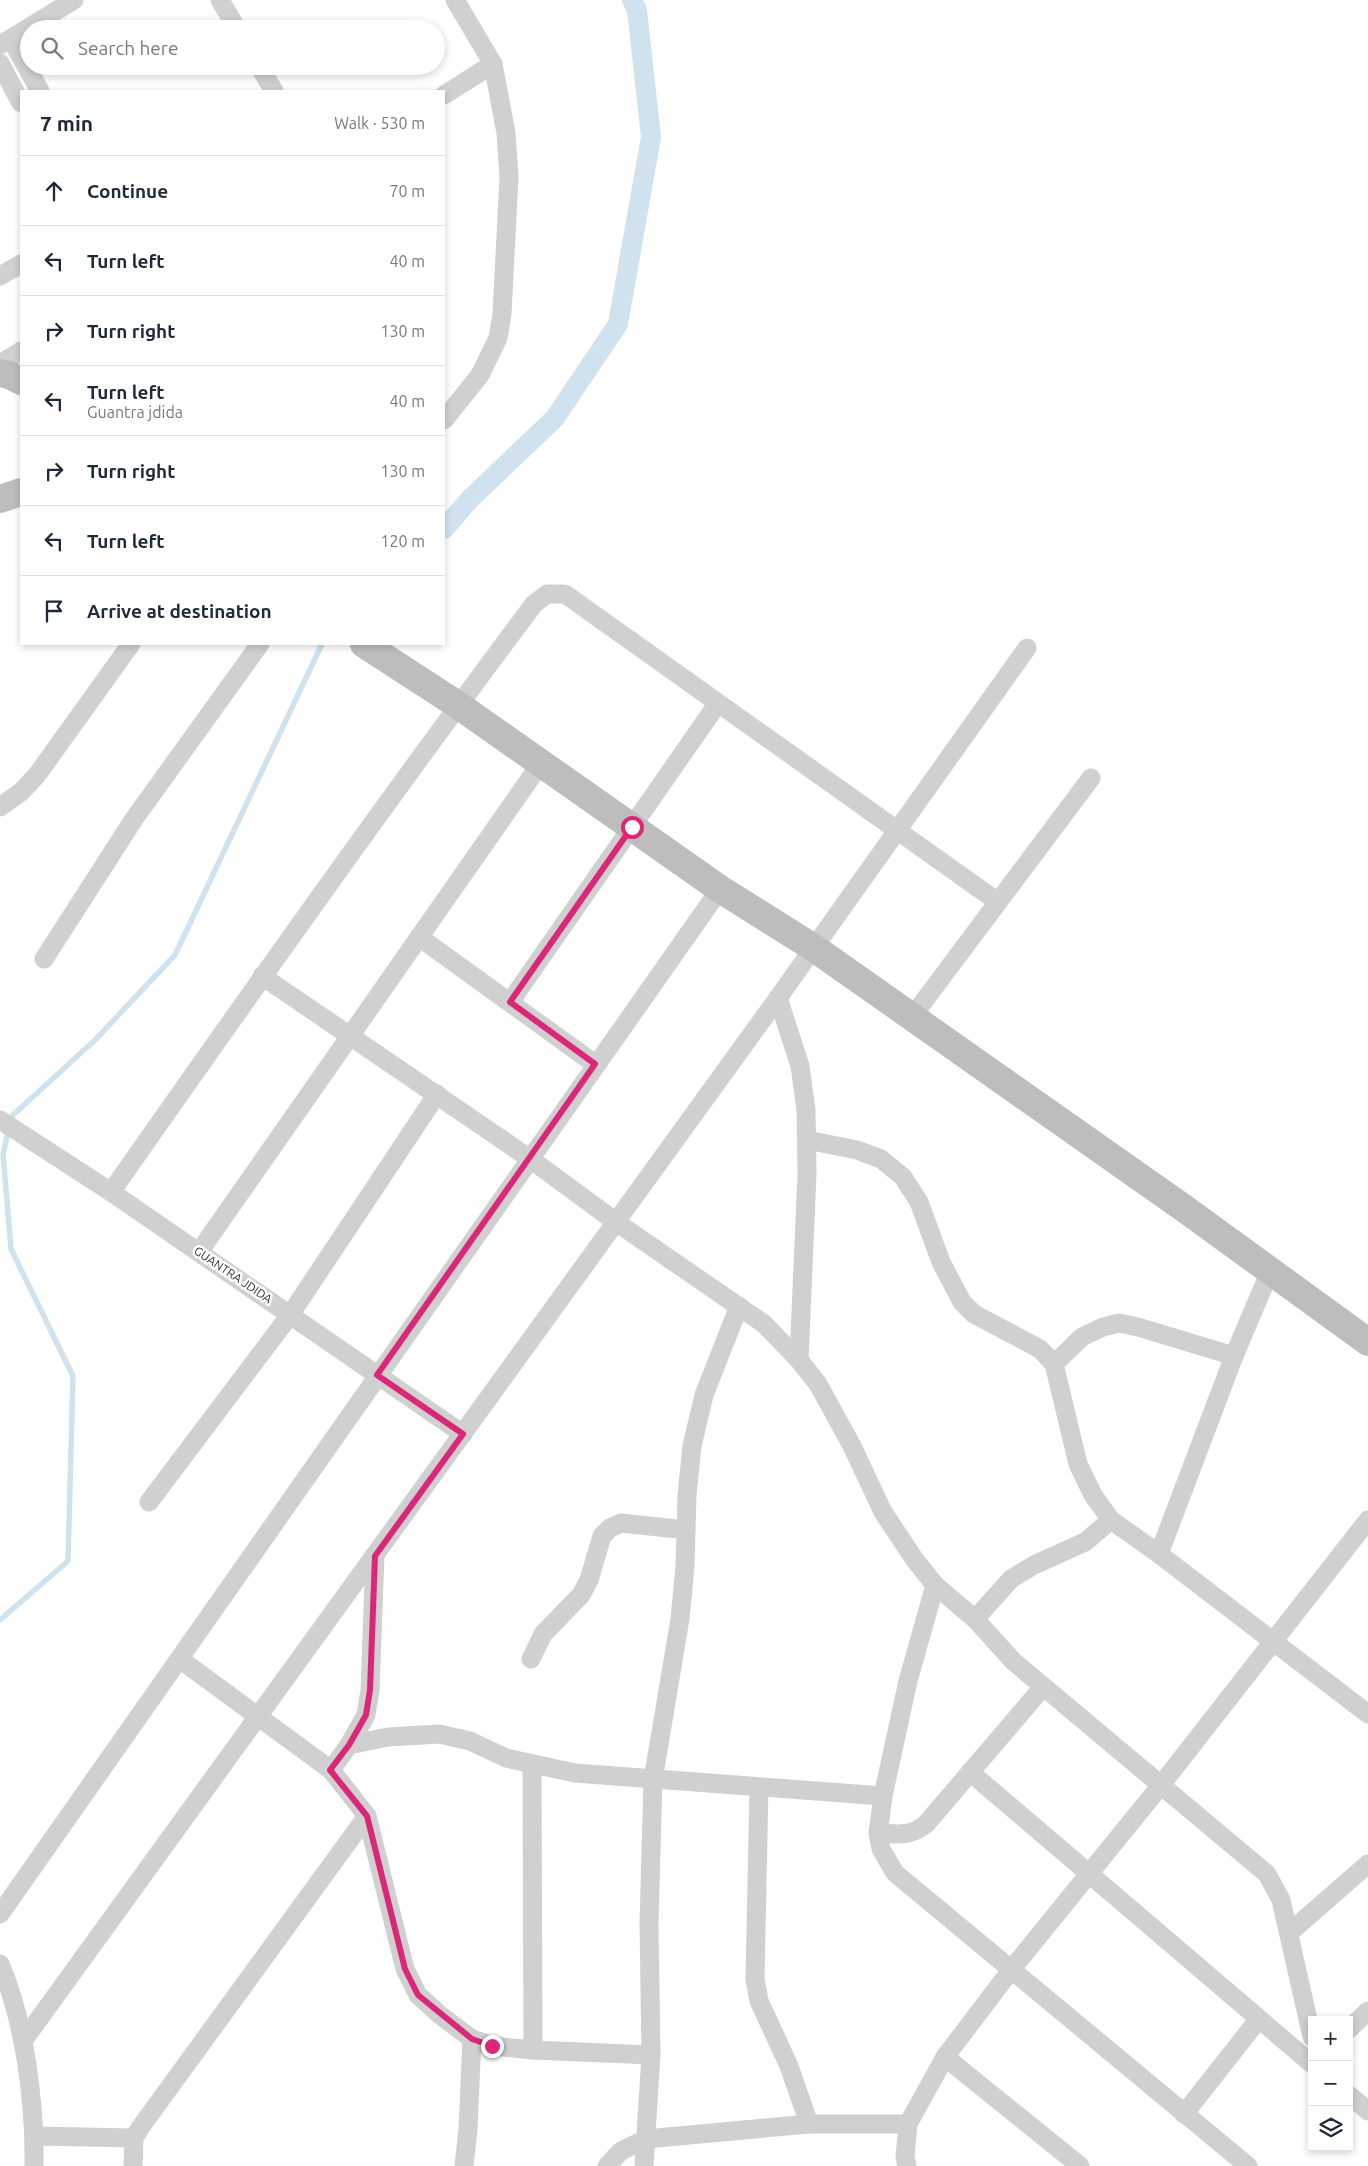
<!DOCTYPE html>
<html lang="en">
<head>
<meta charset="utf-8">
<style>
	body { margin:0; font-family:Ubuntu,sans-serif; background:#f6f6f7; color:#1f2937 }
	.controls { position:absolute; right:15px; bottom:15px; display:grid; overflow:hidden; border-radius:0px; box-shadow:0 2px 8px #0003 }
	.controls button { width:45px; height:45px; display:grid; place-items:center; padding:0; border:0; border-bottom:1px solid #e0e1e3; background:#fff; color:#1f2937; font:25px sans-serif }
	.stop { position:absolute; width:15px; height:15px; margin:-11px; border:4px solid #db2777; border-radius:50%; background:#fff }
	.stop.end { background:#db2777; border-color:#fff; box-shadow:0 1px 5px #0008 }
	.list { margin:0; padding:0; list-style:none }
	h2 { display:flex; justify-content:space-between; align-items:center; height:65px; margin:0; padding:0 20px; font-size:21px }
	h2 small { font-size:16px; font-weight:400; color:#747a83 }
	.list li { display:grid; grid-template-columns:32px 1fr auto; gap:15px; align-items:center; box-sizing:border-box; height:70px; padding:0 20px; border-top:1px solid #e0e1e3 }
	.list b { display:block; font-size:19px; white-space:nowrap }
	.list p { margin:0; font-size:16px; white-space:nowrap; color:#747a83 }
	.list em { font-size:16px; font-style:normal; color:#747a83 }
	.icon { flex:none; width:28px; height:28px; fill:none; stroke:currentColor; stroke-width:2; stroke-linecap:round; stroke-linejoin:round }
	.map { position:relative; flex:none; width:1368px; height:2166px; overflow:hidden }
	.search { position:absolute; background:#fff; box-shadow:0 2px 8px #0003; left:20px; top:20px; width:425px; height:55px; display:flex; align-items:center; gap:12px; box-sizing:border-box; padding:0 18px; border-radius:28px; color:#747a83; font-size:19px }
	.panel { position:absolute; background:#fff; box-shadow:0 2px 8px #0003; left:20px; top:90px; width:425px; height:555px; border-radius:0px }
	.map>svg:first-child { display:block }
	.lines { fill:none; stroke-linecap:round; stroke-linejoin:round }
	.stream { stroke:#cfe2ee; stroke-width:5.5 }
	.canal { stroke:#cfe2ee; stroke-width:20 }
	.street { stroke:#d0d0d0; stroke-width:19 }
	.secondary { stroke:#bdbdbd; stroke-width:28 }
	.route { stroke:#db2777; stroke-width:6 }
	.labels { text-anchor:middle; stroke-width:5; stroke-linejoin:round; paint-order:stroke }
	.street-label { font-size:12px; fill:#333; stroke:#fff }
</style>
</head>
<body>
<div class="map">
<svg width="1368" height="2166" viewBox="0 0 1368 2166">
	<rect width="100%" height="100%" fill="#fff"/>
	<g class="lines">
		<path class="stream" d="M 0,1620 L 68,1561 L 73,1376 L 11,1249 L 3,1154 L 12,1116 L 96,1039 L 175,955 L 322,644"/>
		<path class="canal" d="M 444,529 L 470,499 L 555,418 L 618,324 L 651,137 L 637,10 L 632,0"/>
		<g class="street">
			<path d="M 220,0 L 237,29"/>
			<path d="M 11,39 L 40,91"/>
			<path d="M 0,45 L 74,0"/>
			<path d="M 0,63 L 21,103"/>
			<path d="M 259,66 L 274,91"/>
			<path d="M 444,95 L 493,64 L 455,0"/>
			<path d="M 0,276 L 21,264"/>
			<path d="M 0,364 L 21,351"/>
			<path d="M 444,420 L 480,375 L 498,338 L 502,314 L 509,177 L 506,133 L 493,64"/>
			<path d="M 0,807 L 21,792 L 37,775 L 131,644"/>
			<path d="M 419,937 L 595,1064"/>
			<path d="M 44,959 L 134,819 L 260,644"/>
			<path d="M 262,976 L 529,1158 L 616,1222 L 764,1324 L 799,1360 L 818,1384 L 852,1446 L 883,1512 L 915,1560 L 935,1585 L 975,1619 L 1013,1661 L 1267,1874 L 1281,1900 L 1312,2037"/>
			<path d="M 778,998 L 800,1066 L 806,1110 L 807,1174 L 799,1360"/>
			<path d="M 510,1002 L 718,703"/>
			<path d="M 912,1017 L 1091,778"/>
			<path d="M 0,1120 L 111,1192 L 463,1434"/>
			<path d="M 807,1140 L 857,1150 L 881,1159 L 903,1177 L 919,1202 L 941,1262 L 962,1302 L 974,1314 L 1040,1349 L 1054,1364 L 1078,1464 L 1093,1495 L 1111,1520 L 1159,1554 L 1368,1714"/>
			<path d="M 111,1192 C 250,994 389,797 534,604 L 547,594 L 565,594 L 998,902"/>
			<path d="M 199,1252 L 541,763"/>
			<path d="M 1054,1364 L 1082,1337 L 1103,1327 L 1119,1323 L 1138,1327 L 1234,1356"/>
			<path d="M 149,1502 L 290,1315 L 437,1094"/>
			<path d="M 1159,1554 L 1234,1356 L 1270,1271"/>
			<path d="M 935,1585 L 908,1681 L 883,1796 L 878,1833 L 881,1849 L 895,1873 L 1248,2166"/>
			<path d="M 975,1619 L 1011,1579 L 1034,1565 L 1085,1542 L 1111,1520"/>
			<path d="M 531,1659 L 543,1634 L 581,1595 L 589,1580 L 602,1536 L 610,1528 L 621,1523 L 686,1530"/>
			<path d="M 181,1660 L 331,1770 L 367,1816 L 405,1969 L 418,1995 L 440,2015 L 472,2039 L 493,2046 L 533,2050 L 651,2055"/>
			<path d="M 349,1745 L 388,1737 L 439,1734 L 470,1741 L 506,1758 L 575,1773 L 883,1796"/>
			<path d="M 532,1765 L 533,2050"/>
			<path d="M 331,1770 L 349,1745 L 366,1715 L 370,1690 L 375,1556"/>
			<path d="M 970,1772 L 1312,2064"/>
			<path d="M 759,1787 L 755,1979 L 759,2001 L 789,2066 L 809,2124"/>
			<path d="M 878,1833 C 898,1834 910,1837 926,1824 L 1043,1687"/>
			<path d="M 0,1914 C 242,1574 478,1229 720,889"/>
			<path d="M 1289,1933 L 1368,1864"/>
			<path d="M 0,1964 C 25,2022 35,2104 34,2166"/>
			<path d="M 1349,2029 L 1368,2011"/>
			<path d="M 23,2041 L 778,998 L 1027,648"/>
			<path d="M 945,2057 L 1080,2166"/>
			<path d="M 1349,2095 L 1368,2111"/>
			<path d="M 1184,2114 L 1258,2020"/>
			<path d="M 35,2136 L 134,2138"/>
			<path d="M 133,2166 L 134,2138 L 140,2128 L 367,1816"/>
			<path d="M 464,2166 L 468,2129 L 472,2039"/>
			<path d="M 607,2166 L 621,2151 L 646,2139 L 809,2124 L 908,2124"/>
			<path d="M 644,2166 L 651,2055 L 649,1923 L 653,1780 L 680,1619 L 685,1566 L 687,1495 L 692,1446 L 704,1395 L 739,1306"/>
			<path d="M 907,2166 L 905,2157 L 908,2124 L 945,2057 L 1011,1970 L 1161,1785 L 1368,1520"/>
		</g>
		<g class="secondary">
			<path d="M 0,373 L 9,375 L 21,381"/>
			<path d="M 0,499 L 21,492"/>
			<path d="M 364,644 L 458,705 L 720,889 L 814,948 L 1185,1209 L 1368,1342"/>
		</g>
	</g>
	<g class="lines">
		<path class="route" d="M 492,2046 L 472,2039 L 418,1995 L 405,1969 L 367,1816 L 330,1770 L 349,1745 L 366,1715 L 370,1690 L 375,1556 L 463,1434 L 377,1375 L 595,1064 L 510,1002 L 632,827"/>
	</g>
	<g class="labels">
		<g class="street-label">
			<text transform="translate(233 1275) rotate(34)" y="4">GUANTRA JDIDA</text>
		</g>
	</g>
</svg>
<div class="controls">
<button>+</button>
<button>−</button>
<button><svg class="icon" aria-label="layers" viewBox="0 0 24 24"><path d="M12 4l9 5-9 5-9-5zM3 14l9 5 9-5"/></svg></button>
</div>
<div class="stop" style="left:632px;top:827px"></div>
<div class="stop end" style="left:492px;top:2046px"></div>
<div class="search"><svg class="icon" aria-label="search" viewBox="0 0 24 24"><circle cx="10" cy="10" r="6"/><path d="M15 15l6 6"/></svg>Search here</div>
<section class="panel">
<h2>7 min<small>Walk · 530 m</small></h2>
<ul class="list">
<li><svg class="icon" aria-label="ahead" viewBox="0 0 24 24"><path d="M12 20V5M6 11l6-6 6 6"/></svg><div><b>Continue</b></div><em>70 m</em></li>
<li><svg class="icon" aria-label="left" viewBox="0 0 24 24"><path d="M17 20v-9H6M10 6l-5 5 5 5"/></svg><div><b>Turn left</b></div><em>40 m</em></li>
<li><svg class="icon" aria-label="right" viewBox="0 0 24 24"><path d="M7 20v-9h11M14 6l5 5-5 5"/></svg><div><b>Turn right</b></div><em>130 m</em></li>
<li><svg class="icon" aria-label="left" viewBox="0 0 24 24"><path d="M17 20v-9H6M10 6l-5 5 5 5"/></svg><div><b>Turn left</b><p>Guantra jdida</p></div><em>40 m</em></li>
<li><svg class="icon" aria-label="right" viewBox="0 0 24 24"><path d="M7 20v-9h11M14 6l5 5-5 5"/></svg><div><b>Turn right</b></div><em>130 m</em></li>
<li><svg class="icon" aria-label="left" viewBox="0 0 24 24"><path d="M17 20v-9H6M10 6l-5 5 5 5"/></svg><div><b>Turn left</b></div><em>120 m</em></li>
<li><svg class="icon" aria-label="arrive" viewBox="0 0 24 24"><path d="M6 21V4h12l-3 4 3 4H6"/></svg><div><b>Arrive at destination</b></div></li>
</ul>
</section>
</div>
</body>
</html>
